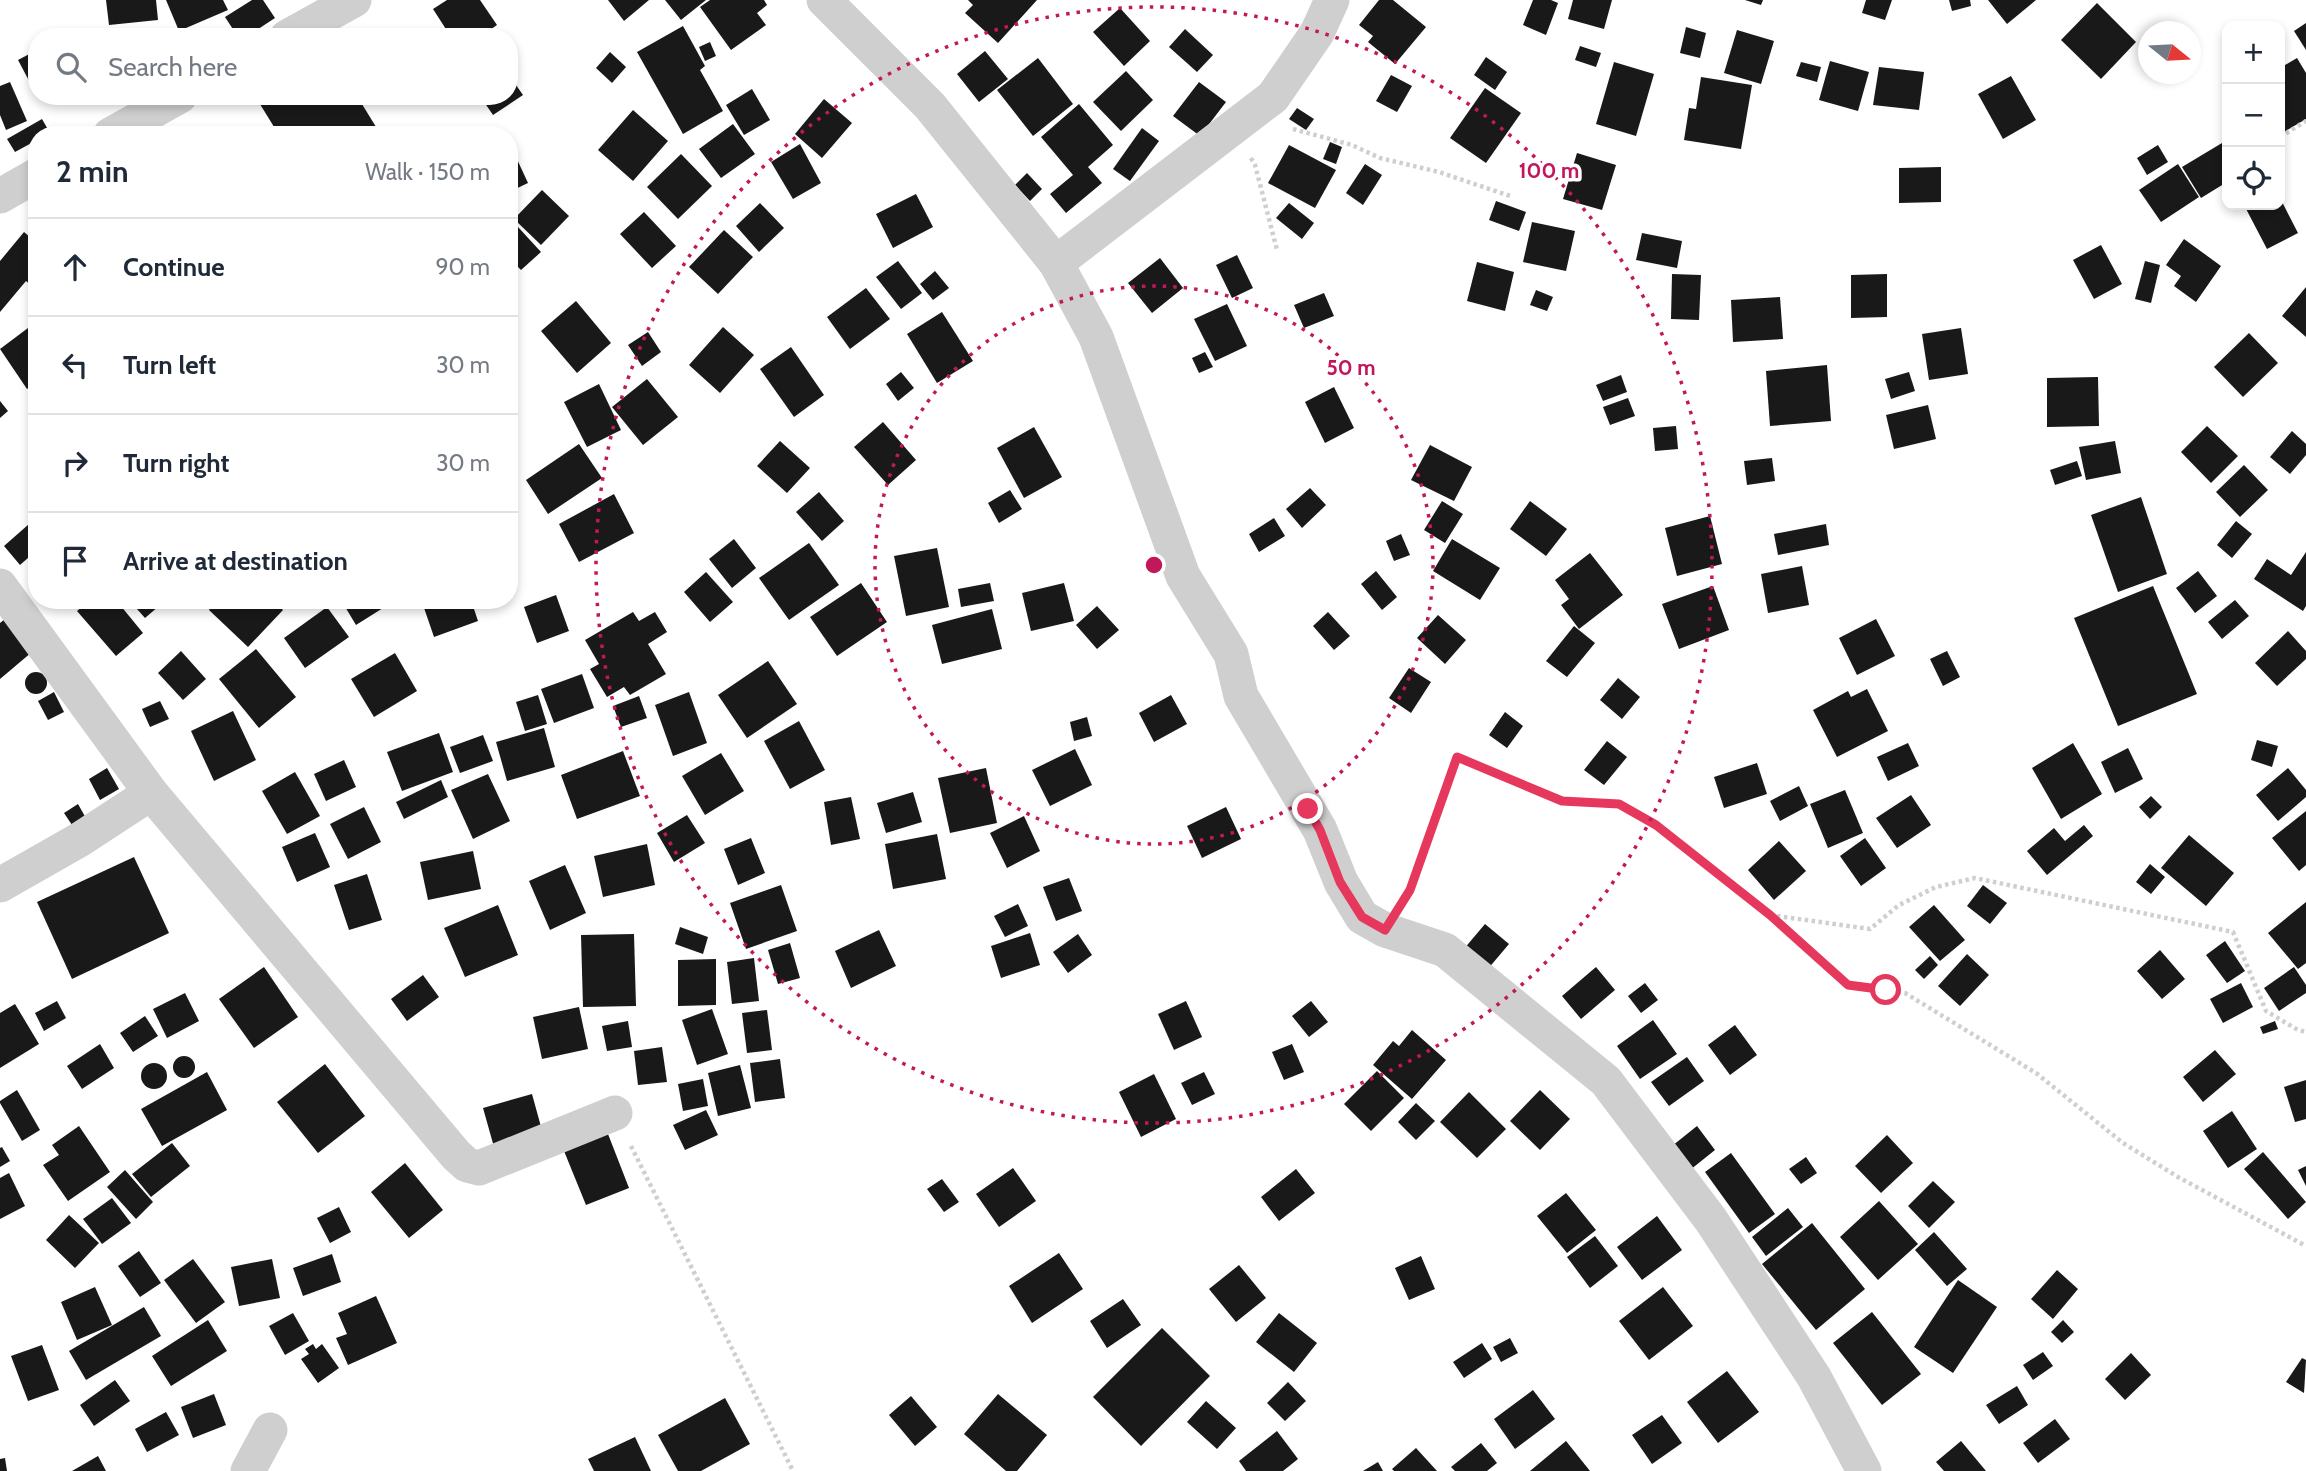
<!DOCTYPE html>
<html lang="en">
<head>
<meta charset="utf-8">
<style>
	body { margin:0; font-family:Cabin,sans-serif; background:#f2f2f3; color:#1f2937 }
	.controls { position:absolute; right:21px; top:21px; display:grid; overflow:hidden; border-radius:14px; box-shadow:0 4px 10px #0003 }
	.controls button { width:63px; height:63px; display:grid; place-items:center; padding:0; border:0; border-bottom:2px solid #e0e1e3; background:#fff; color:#1f2937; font:35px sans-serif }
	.compass { position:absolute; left:2138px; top:21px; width:63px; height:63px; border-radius:50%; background:#fff; box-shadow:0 4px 10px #0003; rotate:108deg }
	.stop { position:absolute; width:21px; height:21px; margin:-16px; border:5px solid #e6385c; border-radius:50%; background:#fff }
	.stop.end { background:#e6385c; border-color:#fff; box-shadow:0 2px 7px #0008 }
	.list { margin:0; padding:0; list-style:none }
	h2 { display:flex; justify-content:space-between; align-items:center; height:91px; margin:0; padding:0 28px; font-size:30px }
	h2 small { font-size:23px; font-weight:400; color:#747a83 }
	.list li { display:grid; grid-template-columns:46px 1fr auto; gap:21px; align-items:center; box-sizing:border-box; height:98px; padding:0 28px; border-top:2px solid #e0e1e3 }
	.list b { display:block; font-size:26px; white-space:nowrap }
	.list em { font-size:23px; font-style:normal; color:#747a83 }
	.icon { flex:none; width:38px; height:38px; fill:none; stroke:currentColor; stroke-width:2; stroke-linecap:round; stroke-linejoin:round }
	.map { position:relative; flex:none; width:2306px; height:1471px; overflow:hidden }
	.search { position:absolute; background:#fff; box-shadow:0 4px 10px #0003; left:28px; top:28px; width:490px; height:77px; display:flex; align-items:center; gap:18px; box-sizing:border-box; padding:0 24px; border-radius:28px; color:#747a83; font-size:26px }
	.panel { position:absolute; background:#fff; box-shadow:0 4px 10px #0003; left:28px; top:126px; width:490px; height:483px; border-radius:28px }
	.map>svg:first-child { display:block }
	.building { fill:#191919 }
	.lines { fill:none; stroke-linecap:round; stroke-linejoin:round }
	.path { stroke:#cfcfcf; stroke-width:4.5; stroke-dasharray:3.5 3.5; stroke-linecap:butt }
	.minor { stroke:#cfcfcf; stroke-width:35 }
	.route { stroke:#e6385c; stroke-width:9 }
	.ring { fill:none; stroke:#c2185b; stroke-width:3.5; stroke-dasharray:3.5 7 }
	.centre { fill:#c2185b; stroke:#fff; stroke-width:3.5 }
	.ring-label { font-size:21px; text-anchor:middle; font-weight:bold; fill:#c2185b; stroke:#fff; stroke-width:7; stroke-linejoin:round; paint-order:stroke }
</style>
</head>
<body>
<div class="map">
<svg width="2306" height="1471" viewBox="0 0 2306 1471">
	<rect width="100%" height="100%" fill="#fff"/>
	<g class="building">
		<path d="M 106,0 L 156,0 L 158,20 L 109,25 Z"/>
		<path d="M 166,0 L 223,0 L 228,10 L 179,31 Z"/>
		<path d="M 252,0 L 263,0 L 275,18 L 246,37 L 238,37 L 225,17 Z"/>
		<path d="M 447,0 L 480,0 L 497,25 L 480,37 L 451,37 L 433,9 Z"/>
		<path d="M 608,0 L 649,0 L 624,21 Z"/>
		<path d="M 665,0 L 706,0 L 681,20 Z"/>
		<path d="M 710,0 L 764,0 L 767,5 L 757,13 L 766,25 L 731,50 L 700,7 Z"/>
		<path d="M 968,0 L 1037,0 L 998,43 L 965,13 L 973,5 Z"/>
		<path d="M 1379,0 L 1393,0 L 1426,27 L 1395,64 L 1368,42 L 1373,36 L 1359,25 Z"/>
		<path d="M 1533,0 L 1551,0 L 1558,3 L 1546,35 L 1523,25 Z"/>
		<path d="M 1573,0 L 1612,0 L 1604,29 L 1568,19 Z"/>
		<path d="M 1745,0 L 1763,0 L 1761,5 Z"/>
		<path d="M 1866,0 L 1892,0 L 1885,20 L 1862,13 Z"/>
		<path d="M 1949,0 L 1970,0 L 1971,6 L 1952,11 Z"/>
		<path d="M 1988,0 L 2036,0 L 2007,24 Z"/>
		<path d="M 2097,3 L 2136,42 L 2101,79 L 2061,40 Z"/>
		<path d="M 1120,8 L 1150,41 L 1124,66 L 1093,32 Z"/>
		<path d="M 2306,23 L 2306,50 L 2294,31 Z"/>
		<path d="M 683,26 L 705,66 L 700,70 L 723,111 L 683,134 L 637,52 Z"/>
		<path d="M 1686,27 L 1706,33 L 1700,58 L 1680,53 Z"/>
		<path d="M 1185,29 L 1213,55 L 1197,72 L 1169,47 Z"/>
		<path d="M 1737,30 L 1774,41 L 1761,84 L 1724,73 Z"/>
		<path d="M 710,42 L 716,56 L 705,61 L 699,47 Z"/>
		<path d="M 1580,46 L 1601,53 L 1596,67 L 1575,60 Z"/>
		<path d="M 37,50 L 37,91 L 35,92 L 18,60 Z"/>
		<path d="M 985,51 L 1008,79 L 979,102 L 957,74 Z"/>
		<path d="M 610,52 L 626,67 L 612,83 L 596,68 Z"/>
		<path d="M 1486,57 L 1507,72 L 1495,90 L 1474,75 Z"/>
		<path d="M 1038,58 L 1073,104 L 1033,136 L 997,90 Z"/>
		<path d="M 2297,58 L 2306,73 L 2306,119 L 2284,132 L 2280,125 L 2280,68 Z"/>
		<path d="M 1830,61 L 1869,72 L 1858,111 L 1819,100 Z"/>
		<path d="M 1614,62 L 1654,74 L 1636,136 L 1596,124 Z"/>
		<path d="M 1801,62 L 1821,67 L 1817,82 L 1796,76 Z"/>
		<path d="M 1879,67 L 1924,72 L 1919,110 L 1873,105 Z"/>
		<path d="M 1126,71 L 1153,100 L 1121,131 L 1093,102 Z"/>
		<path d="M 509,75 L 523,95 L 493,115 L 480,96 L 509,96 Z"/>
		<path d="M 1391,75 L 1412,86 L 1397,112 L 1376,101 Z"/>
		<path d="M 2011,76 L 2036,120 L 2003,139 L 1978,94 Z"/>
		<path d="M 1701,77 L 1752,85 L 1741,149 L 1684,140 L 1689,108 L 1696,109 Z"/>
		<path d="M 10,82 L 27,121 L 6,130 L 0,115 L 0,86 Z"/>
		<path d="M 1199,82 L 1226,102 L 1200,136 L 1173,116 Z"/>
		<path d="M 1485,88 L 1521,113 L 1486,163 L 1450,138 Z"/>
		<path d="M 752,89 L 770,120 L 744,135 L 726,105 Z"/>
		<path d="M 255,96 L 357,96 L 381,135 L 279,135 Z"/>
		<path d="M 824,99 L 852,123 L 822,158 L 795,134 Z"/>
		<path d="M 1079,104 L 1113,145 L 1088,167 L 1102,183 L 1066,213 L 1050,194 L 1073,175 L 1041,137 Z"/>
		<path d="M 1297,108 L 1314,119 L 1306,130 L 1289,119 Z"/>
		<path d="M 633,110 L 668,141 L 633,181 L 598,150 Z"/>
		<path d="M 42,119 L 50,133 L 37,135 L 37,140 L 15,152 L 7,139 Z"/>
		<path d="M 733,124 L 755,154 L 721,178 L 699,149 Z"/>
		<path d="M 1142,128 L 1159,141 L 1130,181 L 1113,169 Z"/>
		<path d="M 509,142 L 528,183 L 509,192 Z"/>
		<path d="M 1330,142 L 1342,147 L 1336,164 L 1323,159 Z"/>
		<path d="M 2222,143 L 2227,152 L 2227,182 L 2201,198 L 2182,167 Z"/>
		<path d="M 800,144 L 821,183 L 793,199 L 771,162 Z"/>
		<path d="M 1289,145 L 1336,170 L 1315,208 L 1268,183 Z"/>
		<path d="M 2158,145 L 2168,162 L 2147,175 L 2137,158 Z"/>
		<path d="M 1577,153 L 1616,165 L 1602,210 L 1563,199 Z"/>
		<path d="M 681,154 L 712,186 L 678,219 L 647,187 Z"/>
		<path d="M 1365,164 L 1382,175 L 1363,205 L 1346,193 Z"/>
		<path d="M 2178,164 L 2199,197 L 2161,222 L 2139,190 Z"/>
		<path d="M 1941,167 L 1941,202 L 1899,203 L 1899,168 Z"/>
		<path d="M 1027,173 L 1042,189 L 1030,201 L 1015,185 Z"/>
		<path d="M 542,190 L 569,216 L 541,245 L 514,219 Z"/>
		<path d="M 916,194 L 933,227 L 893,248 L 876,214 Z"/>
		<path d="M 2280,198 L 2298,233 L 2267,249 L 2244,205 L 2280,205 Z"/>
		<path d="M 1496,201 L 1526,212 L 1519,231 L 1489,220 Z"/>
		<path d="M 760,203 L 784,228 L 759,252 L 736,226 Z"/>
		<path d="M 1289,203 L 1314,223 L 1302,239 L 1276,218 Z"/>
		<path d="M 644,212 L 676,246 L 652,268 L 620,234 Z"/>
		<path d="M 1532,222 L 1575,231 L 1566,271 L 1523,262 Z"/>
		<path d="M 518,227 L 541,252 L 521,270 L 509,258 L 509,235 Z"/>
		<path d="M 724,230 L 753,257 L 718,294 L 689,267 Z"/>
		<path d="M 24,232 L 37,243 L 37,283 L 33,287 L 26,281 L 0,312 L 0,261 Z"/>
		<path d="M 1642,233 L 1682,241 L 1677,268 L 1636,260 Z"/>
		<path d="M 2184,239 L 2221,266 L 2196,302 L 2174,286 L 2181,276 L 2166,265 Z"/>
		<path d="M 2101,245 L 2122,284 L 2094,299 L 2073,260 Z"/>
		<path d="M 1237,255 L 1253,288 L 1232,298 L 1216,265 Z"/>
		<path d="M 1160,258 L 1183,288 L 1152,313 L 1128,283 Z"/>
		<path d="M 898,261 L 922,293 L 901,309 L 876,277 Z"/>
		<path d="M 2145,261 L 2160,265 L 2151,303 L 2135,299 Z"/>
		<path d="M 1477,262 L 1514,272 L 1505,311 L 1467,301 Z"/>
		<path d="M 935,271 L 949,288 L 933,300 L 920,284 Z"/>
		<path d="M 1672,274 L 1701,275 L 1699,320 L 1671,319 Z"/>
		<path d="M 1887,274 L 1887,317 L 1851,318 L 1851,275 Z"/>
		<path d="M 2306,287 L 2306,337 L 2282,316 Z"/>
		<path d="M 866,288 L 890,319 L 850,349 L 827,317 Z"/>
		<path d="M 1536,290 L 1553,297 L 1547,311 L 1530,305 Z"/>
		<path d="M 1324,293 L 1334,316 L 1304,328 L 1294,305 Z"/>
		<path d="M 1780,297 L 1783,339 L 1733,342 L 1731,300 Z"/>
		<path d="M 576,301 L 611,343 L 577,373 L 541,331 Z"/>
		<path d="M 1227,304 L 1247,346 L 1215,361 L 1194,319 Z"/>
		<path d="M 942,312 L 973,361 L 937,383 L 907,334 Z"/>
		<path d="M 723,327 L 754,355 L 720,393 L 689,365 Z"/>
		<path d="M 28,328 L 37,340 L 37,382 L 27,389 L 0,349 Z"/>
		<path d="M 1961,328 L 1968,374 L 1929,380 L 1922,334 Z"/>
		<path d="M 648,332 L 661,352 L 642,366 L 628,345 Z"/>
		<path d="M 2249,333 L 2278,363 L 2243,397 L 2214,367 Z"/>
		<path d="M 791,347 L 824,395 L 794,417 L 760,369 Z"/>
		<path d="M 1205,352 L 1213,367 L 1199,373 L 1192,358 Z"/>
		<path d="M 1827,365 L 1831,421 L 1770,426 L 1766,371 Z"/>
		<path d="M 901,372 L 914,388 L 898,401 L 886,384 Z"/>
		<path d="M 1909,372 L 1915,391 L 1891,399 L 1885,379 Z"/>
		<path d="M 1621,375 L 1627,392 L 1603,401 L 1596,385 Z"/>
		<path d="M 2098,377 L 2099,426 L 2047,427 L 2047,378 Z"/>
		<path d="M 647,379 L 678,417 L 643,445 L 612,407 Z"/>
		<path d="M 599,384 L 621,430 L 587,447 L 564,402 Z"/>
		<path d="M 1334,387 L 1354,428 L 1325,443 L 1305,402 Z"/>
		<path d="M 1628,398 L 1635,416 L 1610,425 L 1603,407 Z"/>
		<path d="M 0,401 L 8,411 L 0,418 Z"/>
		<path d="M 1928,405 L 1936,439 L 1894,449 L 1886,415 Z"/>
		<path d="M 883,422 L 916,460 L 888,485 L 854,447 Z"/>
		<path d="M 1676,426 L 1678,449 L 1655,451 L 1653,428 Z"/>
		<path d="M 2207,426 L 2238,456 L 2211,483 L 2181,452 Z"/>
		<path d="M 1034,427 L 1062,477 L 1024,498 L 997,448 Z"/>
		<path d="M 2292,431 L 2306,444 L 2306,455 L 2290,474 L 2270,457 Z"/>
		<path d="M 780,441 L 810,468 L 787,493 L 757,466 Z"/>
		<path d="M 2115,441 L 2121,473 L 2086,480 L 2079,447 Z"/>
		<path d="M 579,444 L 602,478 L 548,514 L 526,480 Z"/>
		<path d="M 1430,445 L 1472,467 L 1454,501 L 1411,480 Z"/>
		<path d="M 1772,458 L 1775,481 L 1747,485 L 1744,461 Z"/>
		<path d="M 2077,461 L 2082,476 L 2055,485 L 2050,470 Z"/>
		<path d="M 2244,465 L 2268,490 L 2240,517 L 2216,492 Z"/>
		<path d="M 1310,488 L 1326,505 L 1302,528 L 1286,509 Z"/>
		<path d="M 1010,490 L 1022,509 L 999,523 L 988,503 Z"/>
		<path d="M 819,492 L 844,521 L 822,541 L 796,512 Z"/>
		<path d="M 614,494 L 634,533 L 579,562 L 559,524 Z"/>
		<path d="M 2141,497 L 2167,574 L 2118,592 L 2091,515 Z"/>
		<path d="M 1442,501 L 1463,514 L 1445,543 L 1424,530 Z"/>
		<path d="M 1530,501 L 1567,529 L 1546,556 L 1510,529 Z"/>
		<path d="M 1710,516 L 1722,564 L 1677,576 L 1665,528 Z"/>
		<path d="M 37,517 L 37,550 L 20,565 L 4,546 Z"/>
		<path d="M 1274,518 L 1285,536 L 1259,552 L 1249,534 Z"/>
		<path d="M 2236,521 L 2252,534 L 2232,558 L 2217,545 Z"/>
		<path d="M 1826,524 L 1829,545 L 1778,555 L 1774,534 Z"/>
		<path d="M 1401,534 L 1410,555 L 1394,561 L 1386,541 Z"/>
		<path d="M 734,539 L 756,568 L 732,588 L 709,559 Z"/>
		<path d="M 1452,539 L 1500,568 L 1480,600 L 1433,571 Z"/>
		<path d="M 809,543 L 839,585 L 789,620 L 759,578 Z"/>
		<path d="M 937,548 L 949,607 L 906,616 L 894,556 Z"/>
		<path d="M 2306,552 L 2306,606 L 2303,611 L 2254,579 L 2267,559 L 2291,575 Z"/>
		<path d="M 1590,553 L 1623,595 L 1579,629 L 1561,605 L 1569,599 L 1555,580 Z"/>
		<path d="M 1802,566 L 1809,605 L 1768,613 L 1761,574 Z"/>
		<path d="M 1376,571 L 1397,597 L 1382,610 L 1361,584 Z"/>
		<path d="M 2198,571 L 2217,596 L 2195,613 L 2176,588 Z"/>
		<path d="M 706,572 L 733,602 L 710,622 L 684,592 Z"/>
		<path d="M 861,583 L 887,622 L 837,656 L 810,617 Z"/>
		<path d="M 990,583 L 994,601 L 961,607 L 958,589 Z"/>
		<path d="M 1064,583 L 1074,621 L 1031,631 L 1022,593 Z"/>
		<path d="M 1713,586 L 1729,630 L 1679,649 L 1662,604 Z"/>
		<path d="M 2153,586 L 2197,694 L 2118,726 L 2074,618 Z"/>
		<path d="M 556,595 L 569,631 L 537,643 L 524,607 Z"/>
		<path d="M 90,600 L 116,600 L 143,633 L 116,656 L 77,611 Z"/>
		<path d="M 129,600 L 166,600 L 145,618 Z"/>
		<path d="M 218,600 L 273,600 L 283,610 L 248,647 L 209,610 Z"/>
		<path d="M 341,600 L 378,600 L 383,608 L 356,625 Z"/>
		<path d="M 428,600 L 471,600 L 478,621 L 434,637 L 422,602 Z"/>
		<path d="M 2235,600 L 2249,616 L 2222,639 L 2208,622 Z"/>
		<path d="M 1097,606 L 1119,630 L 1097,649 L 1076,625 Z"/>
		<path d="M 327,607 L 349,637 L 305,668 L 284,638 Z"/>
		<path d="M 992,609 L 1002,649 L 942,664 L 932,625 Z"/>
		<path d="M 633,612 L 639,621 L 655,612 L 667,632 L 648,644 L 666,674 L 630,695 L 624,687 L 607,697 L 590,669 L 599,664 L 585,640 Z"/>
		<path d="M 1328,612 L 1350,636 L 1334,650 L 1313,626 Z"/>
		<path d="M 1438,615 L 1466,640 L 1445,664 L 1417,638 Z"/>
		<path d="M 5,619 L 32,652 L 0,679 L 0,623 Z"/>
		<path d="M 1876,619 L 1895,656 L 1857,675 L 1839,638 Z"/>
		<path d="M 1574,626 L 1595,643 L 1567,677 L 1546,661 Z"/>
		<path d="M 2288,631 L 2306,651 L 2306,659 L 2277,686 L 2255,663 Z"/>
		<path d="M 256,649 L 296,697 L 259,728 L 219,679 Z"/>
		<path d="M 181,651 L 206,679 L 183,700 L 158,673 Z"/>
		<path d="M 1947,651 L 1960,677 L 1943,686 L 1930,659 Z"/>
		<path d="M 395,653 L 417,691 L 374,717 L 351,679 Z"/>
		<path d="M 768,661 L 797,704 L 747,738 L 718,695 Z"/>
		<path d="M 1409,668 L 1431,682 L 1411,713 L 1389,698 Z"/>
		<circle cx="36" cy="683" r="11"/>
		<path d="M 582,674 L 594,708 L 554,723 L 541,689 Z"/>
		<path d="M 1618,678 L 1640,697 L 1622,719 L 1600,700 Z"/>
		<path d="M 1867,689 L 1888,731 L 1837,757 L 1813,710 L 1848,691 L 1851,697 Z"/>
		<path d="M 54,692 L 64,712 L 48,720 L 38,701 Z"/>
		<path d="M 689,692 L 707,743 L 673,756 L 655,705 Z"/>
		<path d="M 538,695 L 547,724 L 525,731 L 516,702 Z"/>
		<path d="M 1171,695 L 1187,724 L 1154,742 L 1139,713 Z"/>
		<path d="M 639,696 L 647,718 L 621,727 L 613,706 Z"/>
		<path d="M 160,701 L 169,719 L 150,727 L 142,709 Z"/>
		<path d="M 233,711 L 256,760 L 214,781 L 191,731 Z"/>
		<path d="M 1505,712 L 1523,726 L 1507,748 L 1489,735 Z"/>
		<path d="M 1087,717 L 1092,736 L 1074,741 L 1070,722 Z"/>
		<path d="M 799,721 L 825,770 L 790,789 L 764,741 Z"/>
		<path d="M 544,728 L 555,767 L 507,781 L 496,742 Z"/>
		<path d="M 439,733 L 453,772 L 402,791 L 387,752 Z"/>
		<path d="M 483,735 L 493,761 L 460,773 L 450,747 Z"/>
		<path d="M 2257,740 L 2278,746 L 2272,767 L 2251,760 Z"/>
		<path d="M 1607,741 L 1627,757 L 1604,785 L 1584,770 Z"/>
		<path d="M 1908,743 L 1919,766 L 1888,781 L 1877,757 Z"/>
		<path d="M 2073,743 L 2102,794 L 2061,819 L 2032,768 Z"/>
		<path d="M 2128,748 L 2143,779 L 2115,793 L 2101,762 Z"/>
		<path d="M 1075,749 L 1092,785 L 1050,806 L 1032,770 Z"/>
		<path d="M 623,751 L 640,796 L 577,819 L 561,775 Z"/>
		<path d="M 721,753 L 744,791 L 705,815 L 682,776 Z"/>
		<path d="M 344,760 L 356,787 L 326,801 L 314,774 Z"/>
		<path d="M 1757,763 L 1767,794 L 1724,808 L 1714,777 Z"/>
		<path d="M 107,768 L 119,789 L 100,800 L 89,779 Z"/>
		<path d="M 986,768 L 997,823 L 950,833 L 938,778 Z"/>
		<path d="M 2288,768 L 2306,790 L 2306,797 L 2278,821 L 2256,795 Z"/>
		<path d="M 295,772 L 320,816 L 287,834 L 262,791 Z"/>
		<path d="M 488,774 L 510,821 L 473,839 L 451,790 Z"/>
		<path d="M 441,780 L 448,797 L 404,819 L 396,802 Z"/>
		<path d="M 1799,786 L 1808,806 L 1780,821 L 1770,801 Z"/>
		<path d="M 1845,790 L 1863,833 L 1828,848 L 1810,804 Z"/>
		<path d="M 913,792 L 922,822 L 886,833 L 877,803 Z"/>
		<path d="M 1911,795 L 1931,825 L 1897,848 L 1876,818 Z"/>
		<path d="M 2151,796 L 2162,807 L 2150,819 L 2139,807 Z"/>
		<path d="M 851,797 L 860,839 L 831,845 L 824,802 Z"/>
		<path d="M 78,804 L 87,820 L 74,828 L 64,813 Z"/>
		<path d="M 364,807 L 381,842 L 348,859 L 330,824 Z"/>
		<path d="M 1226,807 L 1241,839 L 1202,858 L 1187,826 Z"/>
		<path d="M 2306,811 L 2306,865 L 2299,871 L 2272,838 Z"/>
		<path d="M 687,815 L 705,843 L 674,862 L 657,833 Z"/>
		<path d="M 1024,816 L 1040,851 L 1007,868 L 990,833 Z"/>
		<path d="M 2084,825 L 2093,836 L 2047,875 L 2027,851 L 2054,828 L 2065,841 Z"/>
		<path d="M 315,833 L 330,867 L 297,882 L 282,847 Z"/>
		<path d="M 937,834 L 946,879 L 893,889 L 885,844 Z"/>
		<path d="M 2189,835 L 2234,873 L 2206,906 L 2161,868 Z"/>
		<path d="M 751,838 L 765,873 L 738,885 L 724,849 Z"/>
		<path d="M 1865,838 L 1886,868 L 1861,886 L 1840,856 Z"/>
		<path d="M 1779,841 L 1806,871 L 1774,900 L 1748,870 Z"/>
		<path d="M 647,844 L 655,885 L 603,897 L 594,856 Z"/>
		<path d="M 473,851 L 481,889 L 428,900 L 420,862 Z"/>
		<path d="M 134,857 L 169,933 L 72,979 L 37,902 Z"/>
		<path d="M 2150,864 L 2165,877 L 2151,894 L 2136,882 Z"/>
		<path d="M 565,865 L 586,913 L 550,930 L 529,881 Z"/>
		<path d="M 367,874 L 382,920 L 349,930 L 334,885 Z"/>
		<path d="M 1069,878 L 1082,911 L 1056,921 L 1043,887 Z"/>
		<path d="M 781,885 L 797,931 L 746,949 L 730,903 Z"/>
		<path d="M 1983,885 L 2007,903 L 1990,924 L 1967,906 Z"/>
		<path d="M 2306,902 L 2306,963 L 2298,969 L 2268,933 Z"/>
		<path d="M 1018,904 L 1028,926 L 1005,937 L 994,916 Z"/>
		<path d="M 498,905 L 518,955 L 465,977 L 444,928 Z"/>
		<path d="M 1934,905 L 1965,940 L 1940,961 L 1909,927 Z"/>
		<path d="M 1485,924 L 1509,944 L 1487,970 L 1463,950 Z"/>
		<path d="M 680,927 L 708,937 L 703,954 L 675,944 Z"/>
		<path d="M 879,930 L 896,966 L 851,988 L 835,951 Z"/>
		<path d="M 1030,933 L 1040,965 L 1001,978 L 991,946 Z"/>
		<path d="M 634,934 L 636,1006 L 583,1007 L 581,935 Z"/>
		<path d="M 1078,934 L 1092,955 L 1068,973 L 1053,952 Z"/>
		<path d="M 2225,941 L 2245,971 L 2227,983 L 2206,955 Z"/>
		<path d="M 790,943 L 800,978 L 778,984 L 768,950 Z"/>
		<path d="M 2160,950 L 2185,979 L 2162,999 L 2137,971 Z"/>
		<path d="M 1967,954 L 1989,975 L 1960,1006 L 1938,986 Z"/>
		<path d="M 1930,956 L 1938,965 L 1924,979 L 1915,970 Z"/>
		<path d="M 754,958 L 759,1001 L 732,1004 L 727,962 Z"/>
		<path d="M 716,959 L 716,1005 L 678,1006 L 678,960 Z"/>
		<path d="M 264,967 L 298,1017 L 254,1048 L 219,999 Z"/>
		<path d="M 1596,967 L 1615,990 L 1581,1019 L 1562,996 Z"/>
		<path d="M 2294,967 L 2306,985 L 2306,993 L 2279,1011 L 2264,988 Z"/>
		<path d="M 423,975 L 439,997 L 407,1021 L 391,999 Z"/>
		<path d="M 1645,983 L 1658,1000 L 1641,1013 L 1628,996 Z"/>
		<path d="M 2241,983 L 2253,1007 L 2223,1023 L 2210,999 Z"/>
		<path d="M 185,993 L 199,1021 L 167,1038 L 153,1009 Z"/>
		<path d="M 57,1001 L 66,1018 L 44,1031 L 35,1013 Z"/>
		<path d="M 1186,1001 L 1202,1037 L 1174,1050 L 1158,1014 Z"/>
		<path d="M 1311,1001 L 1328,1022 L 1309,1037 L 1292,1016 Z"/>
		<path d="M 15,1004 L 39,1044 L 0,1068 L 0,1013 Z"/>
		<path d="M 579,1007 L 588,1049 L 542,1059 L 533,1017 Z"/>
		<path d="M 712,1009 L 728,1054 L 697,1065 L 682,1020 Z"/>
		<path d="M 767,1010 L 772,1050 L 747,1053 L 742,1013 Z"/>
		<path d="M 145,1016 L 158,1036 L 133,1052 L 120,1033 Z"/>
		<path d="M 1653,1020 L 1677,1054 L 1640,1079 L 1617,1046 Z"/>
		<path d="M 628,1021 L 632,1047 L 607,1051 L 602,1026 Z"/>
		<path d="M 2275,1021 L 2278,1029 L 2263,1034 L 2260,1027 Z"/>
		<path d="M 1735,1025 L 1757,1055 L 1730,1075 L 1708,1045 Z"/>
		<path d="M 1412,1030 L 1446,1060 L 1412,1099 L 1373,1065 L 1393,1041 L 1399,1046 Z"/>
		<path d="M 100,1044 L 114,1068 L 82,1089 L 67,1066 Z"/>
		<path d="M 1292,1044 L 1304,1072 L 1284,1080 L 1272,1052 Z"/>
		<path d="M 662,1047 L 667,1082 L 638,1085 L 634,1051 Z"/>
		<path d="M 2215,1050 L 2236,1074 L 2203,1102 L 2183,1077 Z"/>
		<circle cx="184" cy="1067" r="11"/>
		<path d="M 1687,1057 L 1704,1081 L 1669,1106 L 1651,1082 Z"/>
		<path d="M 780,1059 L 785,1098 L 755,1102 L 750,1063 Z"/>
		<circle cx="154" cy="1076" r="13"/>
		<path d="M 325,1064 L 365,1116 L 318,1153 L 277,1102 Z"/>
		<path d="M 740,1065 L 751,1108 L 718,1116 L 708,1073 Z"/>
		<path d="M 1377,1071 L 1404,1098 L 1371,1131 L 1344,1104 Z"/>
		<path d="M 207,1072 L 227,1110 L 162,1146 L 141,1109 Z"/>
		<path d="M 1204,1072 L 1215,1094 L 1192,1105 L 1181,1083 Z"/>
		<path d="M 1154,1074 L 1176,1119 L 1141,1137 L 1119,1092 Z"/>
		<path d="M 703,1079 L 708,1106 L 683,1111 L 678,1084 Z"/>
		<path d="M 2306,1080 L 2306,1119 L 2295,1122 L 2284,1087 Z"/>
		<path d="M 17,1090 L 40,1130 L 22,1141 L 0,1103 L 0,1101 Z"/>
		<path d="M 1540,1090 L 1570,1119 L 1540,1150 L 1510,1121 Z"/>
		<path d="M 1469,1092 L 1506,1129 L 1477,1158 L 1440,1122 Z"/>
		<path d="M 532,1094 L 543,1134 L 494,1147 L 483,1108 Z"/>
		<path d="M 1416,1103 L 1435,1121 L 1416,1140 L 1398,1122 Z"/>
		<path d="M 706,1110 L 718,1135 L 685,1150 L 673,1125 Z"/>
		<path d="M 2232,1111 L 2257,1149 L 2228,1168 L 2203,1131 Z"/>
		<path d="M 79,1126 L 110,1172 L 68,1201 L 43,1165 L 59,1155 L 52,1145 Z"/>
		<path d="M 1697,1126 L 1715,1150 L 1690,1170 L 1672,1146 Z"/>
		<path d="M 608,1134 L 629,1188 L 586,1205 L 564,1151 Z"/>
		<path d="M 1887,1135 L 1913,1163 L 1881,1193 L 1855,1166 Z"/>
		<path d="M 172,1143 L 190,1166 L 151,1197 L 132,1174 Z"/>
		<path d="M 2,1147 L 10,1161 L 0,1167 L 0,1148 Z"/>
		<path d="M 2263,1152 L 2306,1202 L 2288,1219 L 2244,1169 Z"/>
		<path d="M 1731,1153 L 1775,1214 L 1749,1233 L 1705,1172 Z"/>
		<path d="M 1806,1157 L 1817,1173 L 1801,1184 L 1789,1169 Z"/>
		<path d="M 405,1163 L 443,1210 L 409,1238 L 371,1192 Z"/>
		<path d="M 2306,1166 L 2306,1186 L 2298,1170 Z"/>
		<path d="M 1013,1168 L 1036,1201 L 999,1227 L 976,1194 Z"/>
		<path d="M 1296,1169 L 1315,1193 L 1279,1221 L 1261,1197 Z"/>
		<path d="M 125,1170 L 153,1202 L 136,1219 L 107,1187 Z"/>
		<path d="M 9,1173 L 25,1206 L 0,1219 L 0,1178 Z"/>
		<path d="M 942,1179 L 959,1202 L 944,1212 L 927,1189 Z"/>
		<path d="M 1933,1181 L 1955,1202 L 1929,1228 L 1908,1206 Z"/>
		<path d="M 1566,1193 L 1596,1230 L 1567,1253 L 1537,1216 Z"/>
		<path d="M 112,1198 L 131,1223 L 102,1244 L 83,1219 Z"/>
		<path d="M 1879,1201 L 1918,1244 L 1878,1280 L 1840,1237 Z"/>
		<path d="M 339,1207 L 351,1232 L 330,1243 L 317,1218 Z"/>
		<path d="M 1788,1208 L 1803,1227 L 1766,1256 L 1752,1237 Z"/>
		<path d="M 69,1215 L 99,1243 L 75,1268 L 46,1240 Z"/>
		<path d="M 1657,1216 L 1682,1250 L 1642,1280 L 1617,1247 Z"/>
		<path d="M 1812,1223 L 1865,1289 L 1816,1330 L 1762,1264 Z"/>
		<path d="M 1934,1232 L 1967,1269 L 1947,1286 L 1915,1250 Z"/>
		<path d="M 1595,1236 L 1618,1266 L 1590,1288 L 1567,1257 Z"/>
		<path d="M 139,1251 L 161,1283 L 140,1297 L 118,1266 Z"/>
		<path d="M 1059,1253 L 1083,1289 L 1032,1323 L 1009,1286 Z"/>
		<path d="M 332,1254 L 341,1282 L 303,1296 L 293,1268 Z"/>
		<path d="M 1421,1256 L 1435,1289 L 1409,1300 L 1395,1268 Z"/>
		<path d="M 193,1259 L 225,1302 L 196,1323 L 164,1280 Z"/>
		<path d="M 272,1259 L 280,1298 L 239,1306 L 231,1267 Z"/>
		<path d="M 1239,1265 L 1266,1298 L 1236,1322 L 1209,1289 Z"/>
		<path d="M 2057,1270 L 2078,1289 L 2053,1319 L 2031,1299 Z"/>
		<path d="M 1958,1280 L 1997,1307 L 1953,1373 L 1914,1347 Z"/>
		<path d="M 95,1287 L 112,1325 L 77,1340 L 61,1302 Z"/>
		<path d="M 1663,1287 L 1693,1326 L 1649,1360 L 1619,1321 Z"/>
		<path d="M 376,1296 L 397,1343 L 348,1365 L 336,1338 L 347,1334 L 338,1313 Z"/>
		<path d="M 1123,1299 L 1141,1325 L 1107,1348 L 1090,1321 Z"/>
		<path d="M 144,1307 L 161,1336 L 86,1380 L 69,1351 Z"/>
		<path d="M 1872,1312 L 1921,1374 L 1882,1405 L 1833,1343 Z"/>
		<path d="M 293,1313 L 309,1341 L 285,1355 L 269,1326 Z"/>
		<path d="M 1279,1313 L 1317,1343 L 1294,1372 L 1256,1342 Z"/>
		<path d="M 208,1320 L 227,1351 L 171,1386 L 152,1356 Z"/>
		<path d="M 2063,1320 L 2074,1332 L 2062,1343 L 2051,1332 Z"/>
		<path d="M 1162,1328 L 1210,1376 L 1141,1446 L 1093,1397 Z"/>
		<path d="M 1510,1338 L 1518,1353 L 1501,1362 L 1493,1347 Z"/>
		<path d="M 1482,1343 L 1492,1359 L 1464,1378 L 1453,1362 Z"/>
		<path d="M 313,1344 L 316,1349 L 322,1344 L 339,1368 L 318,1383 L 301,1359 L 309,1354 L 305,1349 Z"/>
		<path d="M 42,1345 L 59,1390 L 28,1401 L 11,1356 Z"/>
		<path d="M 2043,1352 L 2053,1366 L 2033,1380 L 2023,1365 Z"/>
		<path d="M 2131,1353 L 2151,1375 L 2125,1400 L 2105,1379 Z"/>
		<path d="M 2302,1358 L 2306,1360 L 2304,1393 L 2286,1382 Z"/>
		<path d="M 1727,1371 L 1759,1412 L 1718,1443 L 1687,1402 Z"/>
		<path d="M 115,1380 L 130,1401 L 94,1426 L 80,1405 Z"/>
		<path d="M 1288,1382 L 1306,1401 L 1285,1421 L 1267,1403 Z"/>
		<path d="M 2017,1386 L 2028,1405 L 1999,1424 L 1986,1405 Z"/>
		<path d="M 1533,1390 L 1555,1419 L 1515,1449 L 1494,1419 Z"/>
		<path d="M 214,1394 L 226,1425 L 193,1438 L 181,1407 Z"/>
		<path d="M 998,1394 L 1047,1435 L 1017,1471 L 1006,1471 L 964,1434 Z"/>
		<path d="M 911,1396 L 937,1427 L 915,1446 L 889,1415 Z"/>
		<path d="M 725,1398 L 750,1444 L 701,1471 L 678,1471 L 658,1435 Z"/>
		<path d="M 1206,1401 L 1236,1428 L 1217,1449 L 1187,1422 Z"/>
		<path d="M 166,1412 L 179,1435 L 147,1452 L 135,1429 Z"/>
		<path d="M 1662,1415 L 1682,1443 L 1652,1464 L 1632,1435 Z"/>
		<path d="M 2055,1419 L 2070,1439 L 2038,1463 L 2023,1443 Z"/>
		<path d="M 1277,1431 L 1298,1459 L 1283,1471 L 1246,1471 L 1239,1461 Z"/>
		<path d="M 635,1437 L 651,1471 L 594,1471 L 588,1459 Z"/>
		<path d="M 1566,1441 L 1590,1471 L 1530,1471 Z"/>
		<path d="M 1961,1441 L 1986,1471 L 1944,1471 L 1936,1462 Z"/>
		<path d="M 1481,1443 L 1497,1463 L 1487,1471 L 1455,1471 L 1451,1467 Z"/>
		<path d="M 1416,1448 L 1437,1471 L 1394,1471 L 1392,1469 Z"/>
		<path d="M 98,1456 L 106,1471 L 72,1471 Z"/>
		<path d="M 5,1458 L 7,1471 L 0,1471 L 0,1459 Z"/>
		<path d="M 1378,1462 L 1383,1471 L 1363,1471 Z"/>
	</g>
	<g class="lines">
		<g class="path">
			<path d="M 1293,129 L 1352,145 L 1380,158 L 1439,172 L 1510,196"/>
			<path d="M 2280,137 L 2306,121"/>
			<path d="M 1251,158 L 1255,165 L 1277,250"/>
			<path d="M 1405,899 L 1411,890 L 1457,757 L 1562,801 L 1619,804 L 1656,825 L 1770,915 L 1848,985 L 1905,993 L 2036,1073 L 2123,1143 L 2178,1177 L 2306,1246"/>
			<path d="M 1770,915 L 1870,929 L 1899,905 L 1936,887 L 1975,878 L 2233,932 L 2266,1011 L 2298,1030 L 2306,1032"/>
			<path d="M 631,1146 L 793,1471"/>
		</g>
		<g class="minor">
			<path d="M 824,0 L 930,106 L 1056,263 L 1096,337 L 1183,576 L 1231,654 L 1241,696 L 1320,830 L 1341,882 L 1362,917 L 1385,930 L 1445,950 L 1606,1081 L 1711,1220 L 1814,1377 L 1864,1471"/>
			<path d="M 287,37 L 354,0"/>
			<path d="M 110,135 L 180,96"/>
			<path d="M 0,196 L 37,175"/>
			<path d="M 1056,263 L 1273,97 L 1317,33 L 1332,0"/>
			<path d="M 0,586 L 151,793 L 456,1155 L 467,1165 L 479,1168 L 615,1113"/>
			<path d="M 0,885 L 79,840 L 151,793"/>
			<path d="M 248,1471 L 270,1430"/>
		</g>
	</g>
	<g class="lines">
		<path class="route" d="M 1308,809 L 1320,830 L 1340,882 L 1362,917 L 1385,930 L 1410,890 L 1457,757 L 1562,801 L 1619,804 L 1656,825 L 1770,915 L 1848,985 L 1886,990"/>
	</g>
	<g class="ring">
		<circle cx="1154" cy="565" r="279"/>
		<circle cx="1154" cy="565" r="558"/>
	</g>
	<circle cx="1154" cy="565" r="10" class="centre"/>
	<g class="ring-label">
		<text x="1549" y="178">100 m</text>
		<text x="1351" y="375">50 m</text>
	</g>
</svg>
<div class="controls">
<button>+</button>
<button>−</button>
<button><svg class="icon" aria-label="locate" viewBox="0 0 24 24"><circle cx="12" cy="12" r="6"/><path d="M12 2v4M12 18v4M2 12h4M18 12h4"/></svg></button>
</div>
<svg class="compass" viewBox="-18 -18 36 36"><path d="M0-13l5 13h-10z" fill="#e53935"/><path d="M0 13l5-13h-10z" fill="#747a83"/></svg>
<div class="stop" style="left:1886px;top:990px"></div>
<div class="stop end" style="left:1308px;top:809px"></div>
<div class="search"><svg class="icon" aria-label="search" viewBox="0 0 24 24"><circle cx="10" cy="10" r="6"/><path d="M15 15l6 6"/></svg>Search here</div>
<section class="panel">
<h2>2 min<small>Walk · 150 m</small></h2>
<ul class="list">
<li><svg class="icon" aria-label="ahead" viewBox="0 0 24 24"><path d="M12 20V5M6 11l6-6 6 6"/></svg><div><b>Continue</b></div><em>90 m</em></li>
<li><svg class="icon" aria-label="left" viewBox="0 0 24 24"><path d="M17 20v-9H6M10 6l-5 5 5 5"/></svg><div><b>Turn left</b></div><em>30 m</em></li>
<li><svg class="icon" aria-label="right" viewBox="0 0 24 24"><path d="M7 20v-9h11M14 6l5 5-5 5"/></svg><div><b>Turn right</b></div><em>30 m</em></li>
<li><svg class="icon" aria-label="arrive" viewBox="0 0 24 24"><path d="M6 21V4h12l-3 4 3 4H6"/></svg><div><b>Arrive at destination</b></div></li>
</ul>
</section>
</div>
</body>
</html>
